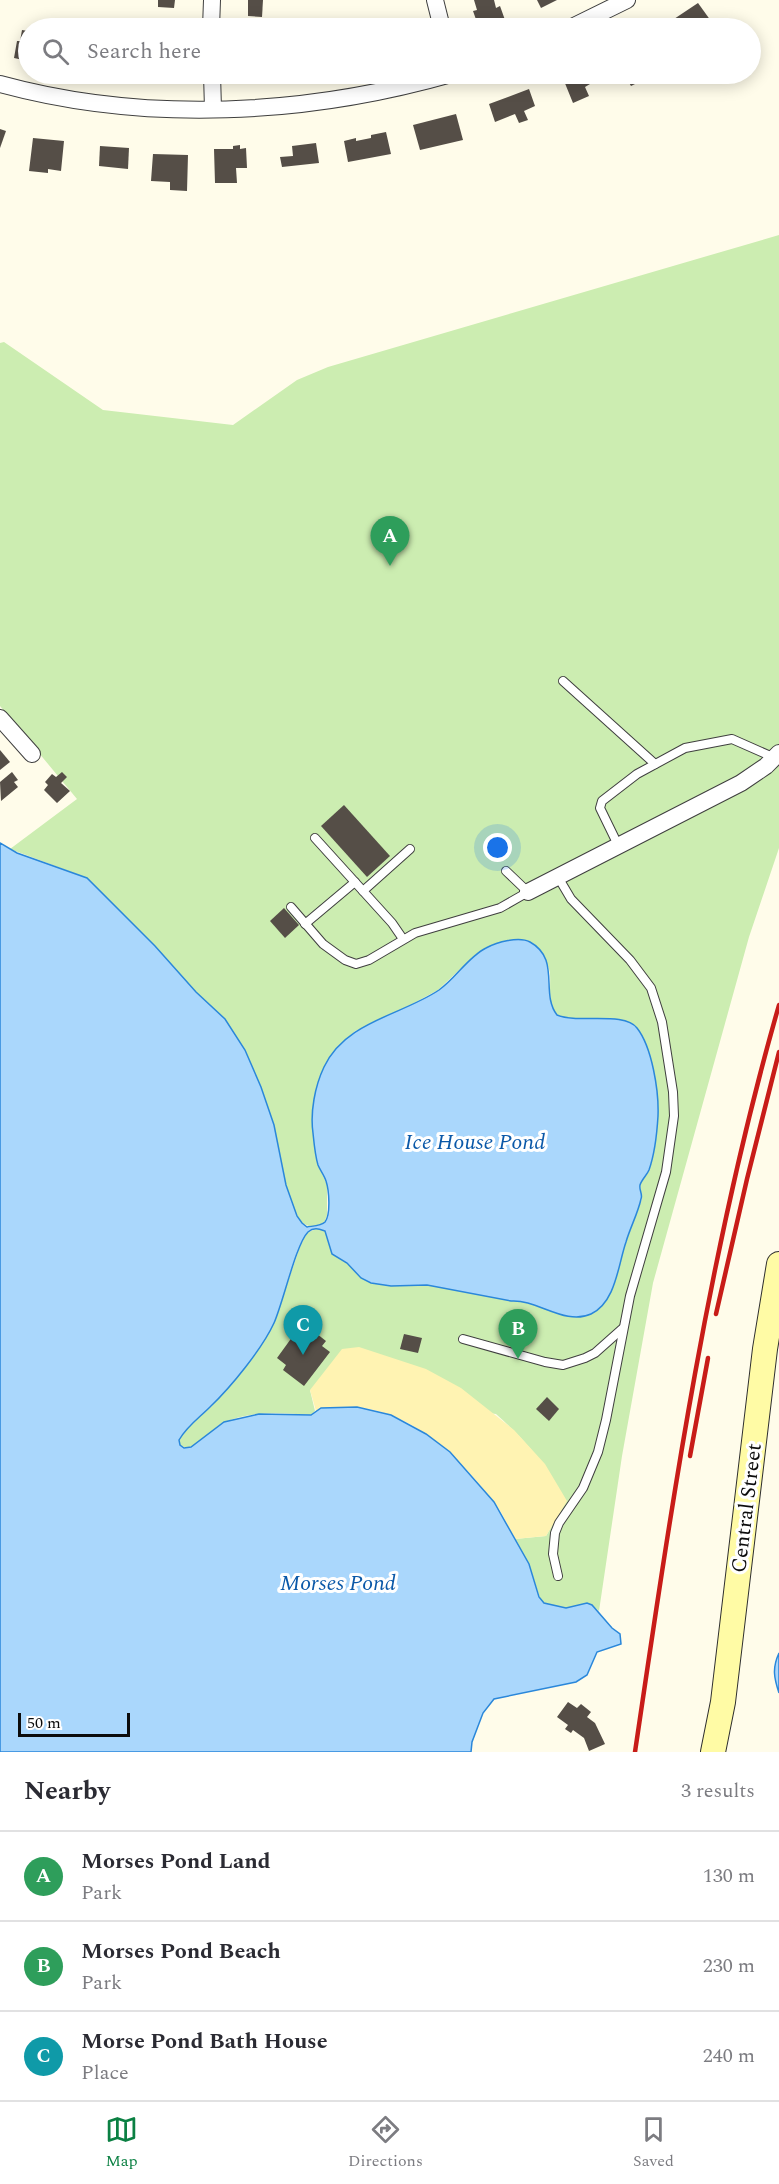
<!DOCTYPE html>
<html lang="en">
<head>
<meta charset="utf-8">
<style>
	body { margin:0; font-family:Spectral,serif; background:#f2f2f3; color:#2b2b33 }
	.scale { position:absolute; left:18px; bottom:15px; width:112px; box-sizing:border-box; padding-left:6px; border:3px solid #0c0c0c; border-top:0; font-size:16px; line-height:21px; white-space:nowrap; color:#0c0c0c; -webkit-text-stroke:4px #fff; paint-order:stroke }
	.you { position:absolute; left:498px; top:848px; width:21px; height:21px; margin:-15px; border:4px solid #fff; border-radius:50%; background:#1a73e8; box-shadow:0 0 0 9px #1a73e833 }
	.badge { display:grid; place-items:center; width:39px; height:39px; border-radius:50%; background:#0b8043; color:#fff; font-size:20px; font-weight:700 }
	.pin { position:absolute; translate:-50% -50px; filter:drop-shadow(0 2px 3px #0008) }
	.pin::after { content:''; position:absolute; top:32px; width:21px; height:18px; background:inherit; clip-path:polygon(0 0,100% 0,50% 100%) }
	.list { margin:0; padding:0; list-style:none }
	h2 { display:flex; justify-content:space-between; align-items:center; height:78px; margin:0; padding:0 24px; font-size:26px }
	h2 small { font-size:20px; font-weight:400; color:#7c7c81 }
	.list li { display:grid; grid-template-columns:39px 1fr auto; gap:18px; align-items:center; box-sizing:border-box; height:90px; padding:0 24px; border-top:2px solid #e1e1e2 }
	.list b { display:block; font-size:22px; white-space:nowrap }
	.list p { margin:0; font-size:20px; white-space:nowrap; color:#7c7c81 }
	.list em { font-size:20px; font-style:normal; color:#7c7c81 }
	.icon { flex:none; width:33px; height:33px; fill:none; stroke:currentColor; stroke-width:2; stroke-linecap:round; stroke-linejoin:round }
	.map { position:relative; flex:none; width:779px; height:1752px; overflow:hidden }
	.search { position:absolute; background:#fff; box-shadow:0 3px 15px #0003; left:18px; right:18px; top:18px; height:66px; display:flex; align-items:center; gap:15px; box-sizing:border-box; padding:0 21px; border-radius:33px; color:#7c7c81; font-size:22px }
	.sheet { height:348px; background:#fff }
	nav { display:flex; justify-content:space-around; align-items:center; box-sizing:border-box; height:84px; border-top:2px solid #e1e1e2; background:#fff; font-size:16px; color:#7c7c81 }
	nav a { display:grid; justify-items:center; gap:3px }
	nav .on { color:#0b8043 }
	.map>svg:first-child { display:block }
	.green { fill:#ccedb1 }
	.sand { fill:#fff3b2 }
	.water { fill:#aad7fc; stroke:#2a87da; stroke-width:1.5 }
	.building { fill:#554e47 }
	.lines { fill:none; stroke-linecap:round; stroke-linejoin:round }
	.lane-casing { stroke:#3f3f3f; stroke-width:10 }
	.street-casing { stroke:#3f3f3f; stroke-width:18 }
	.secondary-casing { stroke:#2e2e2e; stroke-width:26 }
	.lane { stroke:#fff; stroke-width:8 }
	.street { stroke:#fff; stroke-width:16 }
	.secondary { stroke:#fffba5; stroke-width:24 }
	.rail { stroke:#c81c18; stroke-width:4.5 }
	.labels { text-anchor:middle; stroke-width:6; stroke-linejoin:round; paint-order:stroke }
	.street-label { font-size:21px; fill:#0c0c0c; stroke:#fff }
	.water-label { font-size:22px; font-style:italic; fill:#0a58a8; stroke:#fff }
</style>
</head>
<body>
<div class="map">
<svg width="779" height="1752" viewBox="0 0 779 1752">
	<rect width="100%" height="100%" fill="#fffcea"/>
	<path class="green" d="M 779,235 L 779,848 L 749,937 L 653,1283 L 622,1456 L 599,1611 L 592,1605 C 575,1607 555,1612 541,1601 L 529,1564 L 515,1539 L 546,1536 L 566,1501 C 546,1464 527,1442 496,1414 L 310,1390 L 315,1411 L 311,1415 C 283,1413 250,1410 223,1423 C 210,1429 195,1455 180,1445 L 179,1440 L 187,1428 L 212,1406 L 222,1393 L 273,1325 L 300,1247 L 307,1233 L 318,1228 L 325,1231 L 332,1254 L 347,1263 L 361,1278 L 381,1285 L 427,1285 L 532,1303 L 618,1271 L 624,1247 L 642,1199 L 640,1184 L 648,1173 L 652,1161 L 656,1137 L 658,1101 L 657,1090 L 607,1019 L 572,1020 L 557,1015 C 547,1002 551,990 550,974 C 549,962 538,946 527,940 L 476,954 L 438,990 L 388,1017 L 355,1031 L 333,1053 L 321,1075 L 312,1118 L 318,1165 L 327,1185 L 327,1215 L 325,1221 L 321,1224 L 311,1227 L 302,1223 L 294,1210 L 286,1185 L 274,1125 L 245,1050 L 225,1019 L 196,992 L 155,946 L 87,878 L 10,849 L 77,799 L 0,706 L 0,343 L 4,342 L 103,410 L 233,425 L 297,380 L 328,367 Z"/>
	<path class="sand" d="M 359,1347 L 426,1369 L 461,1388 L 514,1430 L 545,1464 L 567,1501 L 546,1536 L 515,1539 C 508,1527 503,1513 494,1502 C 459,1456 406,1404 343,1407 C 334,1407 324,1407 316,1411 L 310,1390 L 342,1349 Z"/>
	<g class="water">
		<path d="M 0,843 L 17,853 L 87,878 L 155,946 L 196,992 L 225,1019 L 245,1050 L 261,1087 L 274,1125 L 286,1185 L 297,1216 L 302,1223 L 307,1227 C 312,1226 321,1226 325,1222 C 331,1214 329,1190 326,1181 C 324,1175 320,1170 318,1165 C 315,1155 314,1143 313,1133 C 310,1112 315,1086 324,1067 C 346,1021 400,1016 439,990 C 456,978 468,957 486,948 C 497,942 519,936 530,942 C 561,959 540,993 557,1015 C 578,1024 624,1011 637,1028 C 652,1047 659,1091 658,1116 C 657,1133 655,1153 649,1170 C 647,1175 642,1179 640,1185 C 639,1191 643,1194 641,1199 C 638,1213 630,1228 626,1242 C 618,1265 616,1302 591,1314 C 565,1326 537,1299 511,1301 L 427,1285 L 391,1286 L 371,1283 L 361,1278 L 347,1263 L 332,1254 L 325,1231 C 319,1229 314,1227 308,1232 C 296,1244 283,1303 274,1323 C 262,1349 231,1387 210,1407 C 199,1418 187,1426 179,1440 L 180,1445 L 184,1448 L 191,1447 L 224,1422 L 259,1414 L 311,1415 L 321,1408 L 357,1407 L 391,1415 L 426,1434 L 450,1452 L 494,1502 L 529,1564 L 539,1597 L 544,1603 L 566,1608 L 587,1603 L 592,1605 L 612,1628 L 620,1634 L 621,1644 L 597,1652 L 587,1675 L 576,1682 L 494,1699 L 483,1713 L 472,1742 L 471,1752 L 0,1752 Z"/>
		<path d="M 779,1653 L 779,1693 C 774,1678 772,1668 779,1653 Z"/>
	</g>
	<g class="building">
		<path d="M 158,0 L 175,0 L 174,8 L 158,7 Z"/>
		<path d="M 248,0 L 263,0 L 262,17 L 248,16 Z"/>
		<path d="M 474,0 L 494,0 L 496,8 L 500,6 L 505,20 L 479,28 L 473,11 L 477,10 Z"/>
		<path d="M 537,0 L 557,0 L 541,8 Z"/>
		<path d="M 698,3 L 716,28 L 672,28 L 668,23 Z"/>
		<path d="M 401,18 L 404,28 L 369,28 Z"/>
		<path d="M 350,19 L 352,28 L 337,28 L 336,24 L 341,23 L 341,20 Z"/>
		<path d="M 22,30 L 28,31 L 28,61 L 14,58 L 17,41 L 20,41 Z"/>
		<path d="M 254,74 L 285,74 L 285,75 L 255,78 Z"/>
		<path d="M 566,74 L 593,74 L 587,76 L 590,84 L 585,87 L 589,96 L 573,103 L 562,76 Z"/>
		<path d="M 624,74 L 644,74 L 637,77 L 639,82 L 631,86 Z"/>
		<path d="M 529,89 L 535,106 L 524,111 L 528,120 L 519,123 L 515,114 L 495,122 L 489,104 Z"/>
		<path d="M 456,114 L 463,140 L 420,150 L 413,125 Z"/>
		<path d="M 0,129 L 6,131 L 0,148 Z"/>
		<path d="M 386,132 L 391,154 L 348,162 L 344,141 L 356,138 L 356,141 L 371,138 L 371,135 Z"/>
		<path d="M 33,138 L 64,141 L 61,171 L 48,169 L 48,173 L 29,171 Z"/>
		<path d="M 316,143 L 319,163 L 282,167 L 280,157 L 293,156 L 292,146 Z"/>
		<path d="M 240,145 L 240,149 L 246,148 L 247,168 L 236,168 L 237,183 L 215,183 L 214,149 L 233,149 L 233,146 Z"/>
		<path d="M 100,146 L 129,148 L 128,169 L 99,166 Z"/>
		<path d="M 153,154 L 188,155 L 187,191 L 170,190 L 170,182 L 151,181 Z"/>
		<path d="M 0,750 L 10,762 L 0,770 Z"/>
		<path d="M 12,772 L 18,780 L 14,782 L 18,787 L 1,801 L 0,782 Z"/>
		<path d="M 62,772 L 67,777 L 61,783 L 70,791 L 57,803 L 44,790 L 48,785 L 45,782 L 52,774 L 56,777 Z"/>
		<path d="M 344,805 L 390,856 L 367,877 L 321,826 Z"/>
		<path d="M 284,908 L 299,925 L 285,938 L 270,921 Z"/>
		<path d="M 298,1329 L 307,1336 L 312,1330 L 326,1341 L 322,1346 L 330,1352 L 304,1386 L 283,1370 L 286,1365 L 277,1358 Z"/>
		<path d="M 404,1334 L 422,1338 L 418,1353 L 400,1349 Z"/>
		<path d="M 547,1397 L 559,1409 L 549,1421 L 536,1409 Z"/>
		<path d="M 568,1702 L 577,1708 L 581,1704 L 591,1712 L 587,1717 L 595,1723 L 605,1744 L 589,1751 L 584,1738 L 573,1730 L 571,1733 L 565,1729 L 568,1725 L 557,1717 Z"/>
	</g>
	<g class="lines">
		<defs>
			<g id="lane">
				<path d="M 563,681 L 655,764"/>
				<path d="M 315,838 L 392,923 L 403,939"/>
				<path d="M 618,845 L 600,808 L 602,801 L 637,774 L 685,748 L 732,739 L 775,758"/>
				<path d="M 558,877 L 571,899 L 630,960 L 651,988 L 662,1022 L 673,1092 L 674,1116 L 666,1172 L 630,1296 L 606,1420 L 598,1452 L 583,1488 L 559,1523 L 555,1533 L 553,1554 L 558,1576"/>
				<path d="M 363,891 L 410,849"/>
				<path d="M 291,907 L 323,944 L 345,960 L 356,964 L 369,960 L 415,933 L 500,908 L 528,892 L 506,871"/>
				<path d="M 305,924 L 355,882"/>
				<path d="M 463,1339 L 545,1362 L 563,1365 L 585,1358 L 595,1353 L 622,1329"/>
			</g>
			<g id="street">
				<path d="M 435,0 L 442,28"/>
				<path d="M 211,28 L 212,0"/>
				<path d="M 570,28 L 627,0"/>
				<path d="M 212,74 L 213,109"/>
				<path d="M 0,84 C 146,124 307,115 451,74"/>
				<path d="M 0,718 L 32,754"/>
				<path d="M 528,892 L 741,783 L 766,766 L 779,753"/>
			</g>
			<path id="secondary" d="M 713,1752 L 723,1702 L 765,1349 L 779,1264"/>
		</defs>
		<use href="#lane" class="lane-casing"/>
		<use href="#street" class="street-casing"/>
		<use href="#secondary" class="secondary-casing"/>
		<use href="#lane" class="lane"/>
		<use href="#street" class="street"/>
		<use href="#secondary" class="secondary"/>
		<g class="rail">
			<path d="M 716,1314 L 747,1179 L 779,1052"/>
			<path d="M 690,1456 L 708,1358"/>
			<path d="M 635,1752 C 672,1501 709,1249 779,1005"/>
		</g>
	</g>
	<g class="labels">
		<g class="street-label">
			<text transform="translate(746 1508) rotate(-83)" y="7">Central Street</text>
		</g>
		<g class="water-label">
			<text x="475" y="1149">Ice House Pond</text>
			<text x="338" y="1590">Morses Pond</text>
		</g>
	</g>
</svg>
<div class="scale">50 m</div>
<div class="you"></div>
<div class="pin badge" style="left:390px;top:566px;background:#2e9e5b">A</div>
<div class="pin badge" style="left:518px;top:1359px;background:#2e9e5b">B</div>
<div class="pin badge" style="left:303px;top:1355px;background:#0f9aa8">C</div>
<div class="search"><svg class="icon" aria-label="search" viewBox="0 0 24 24"><circle cx="10" cy="10" r="6"/><path d="M15 15l6 6"/></svg>Search here</div>
</div>
<section class="sheet">
<h2>Nearby<small>3 results</small></h2>
<ul class="list">
<li><span class="badge" style="background:#2e9e5b">A</span><div><b>Morses Pond Land</b><p>Park</p></div><em>130 m</em></li>
<li><span class="badge" style="background:#2e9e5b">B</span><div><b>Morses Pond Beach</b><p>Park</p></div><em>230 m</em></li>
<li><span class="badge" style="background:#0f9aa8">C</span><div><b>Morse Pond Bath House</b><p>Place</p></div><em>240 m</em></li>
</ul>
</section>
<nav>
<a class="on"><svg class="icon" aria-label="map" viewBox="0 0 24 24"><path d="M3 6l6-2 6 2 6-2v14l-6 2-6-2-6 2zM9 4v14M15 6v14"/></svg>Map</a>
<a><svg class="icon" aria-label="directions" viewBox="0 0 24 24"><path d="M12 3l9 9-9 9-9-9zM9 14v-3h6M13 9l2 2-2 2"/></svg>Directions</a>
<a><svg class="icon" aria-label="saved" viewBox="0 0 24 24"><path d="M7 4h10v16l-5-4-5 4z"/></svg>Saved</a>
</nav>
</body>
</html>
